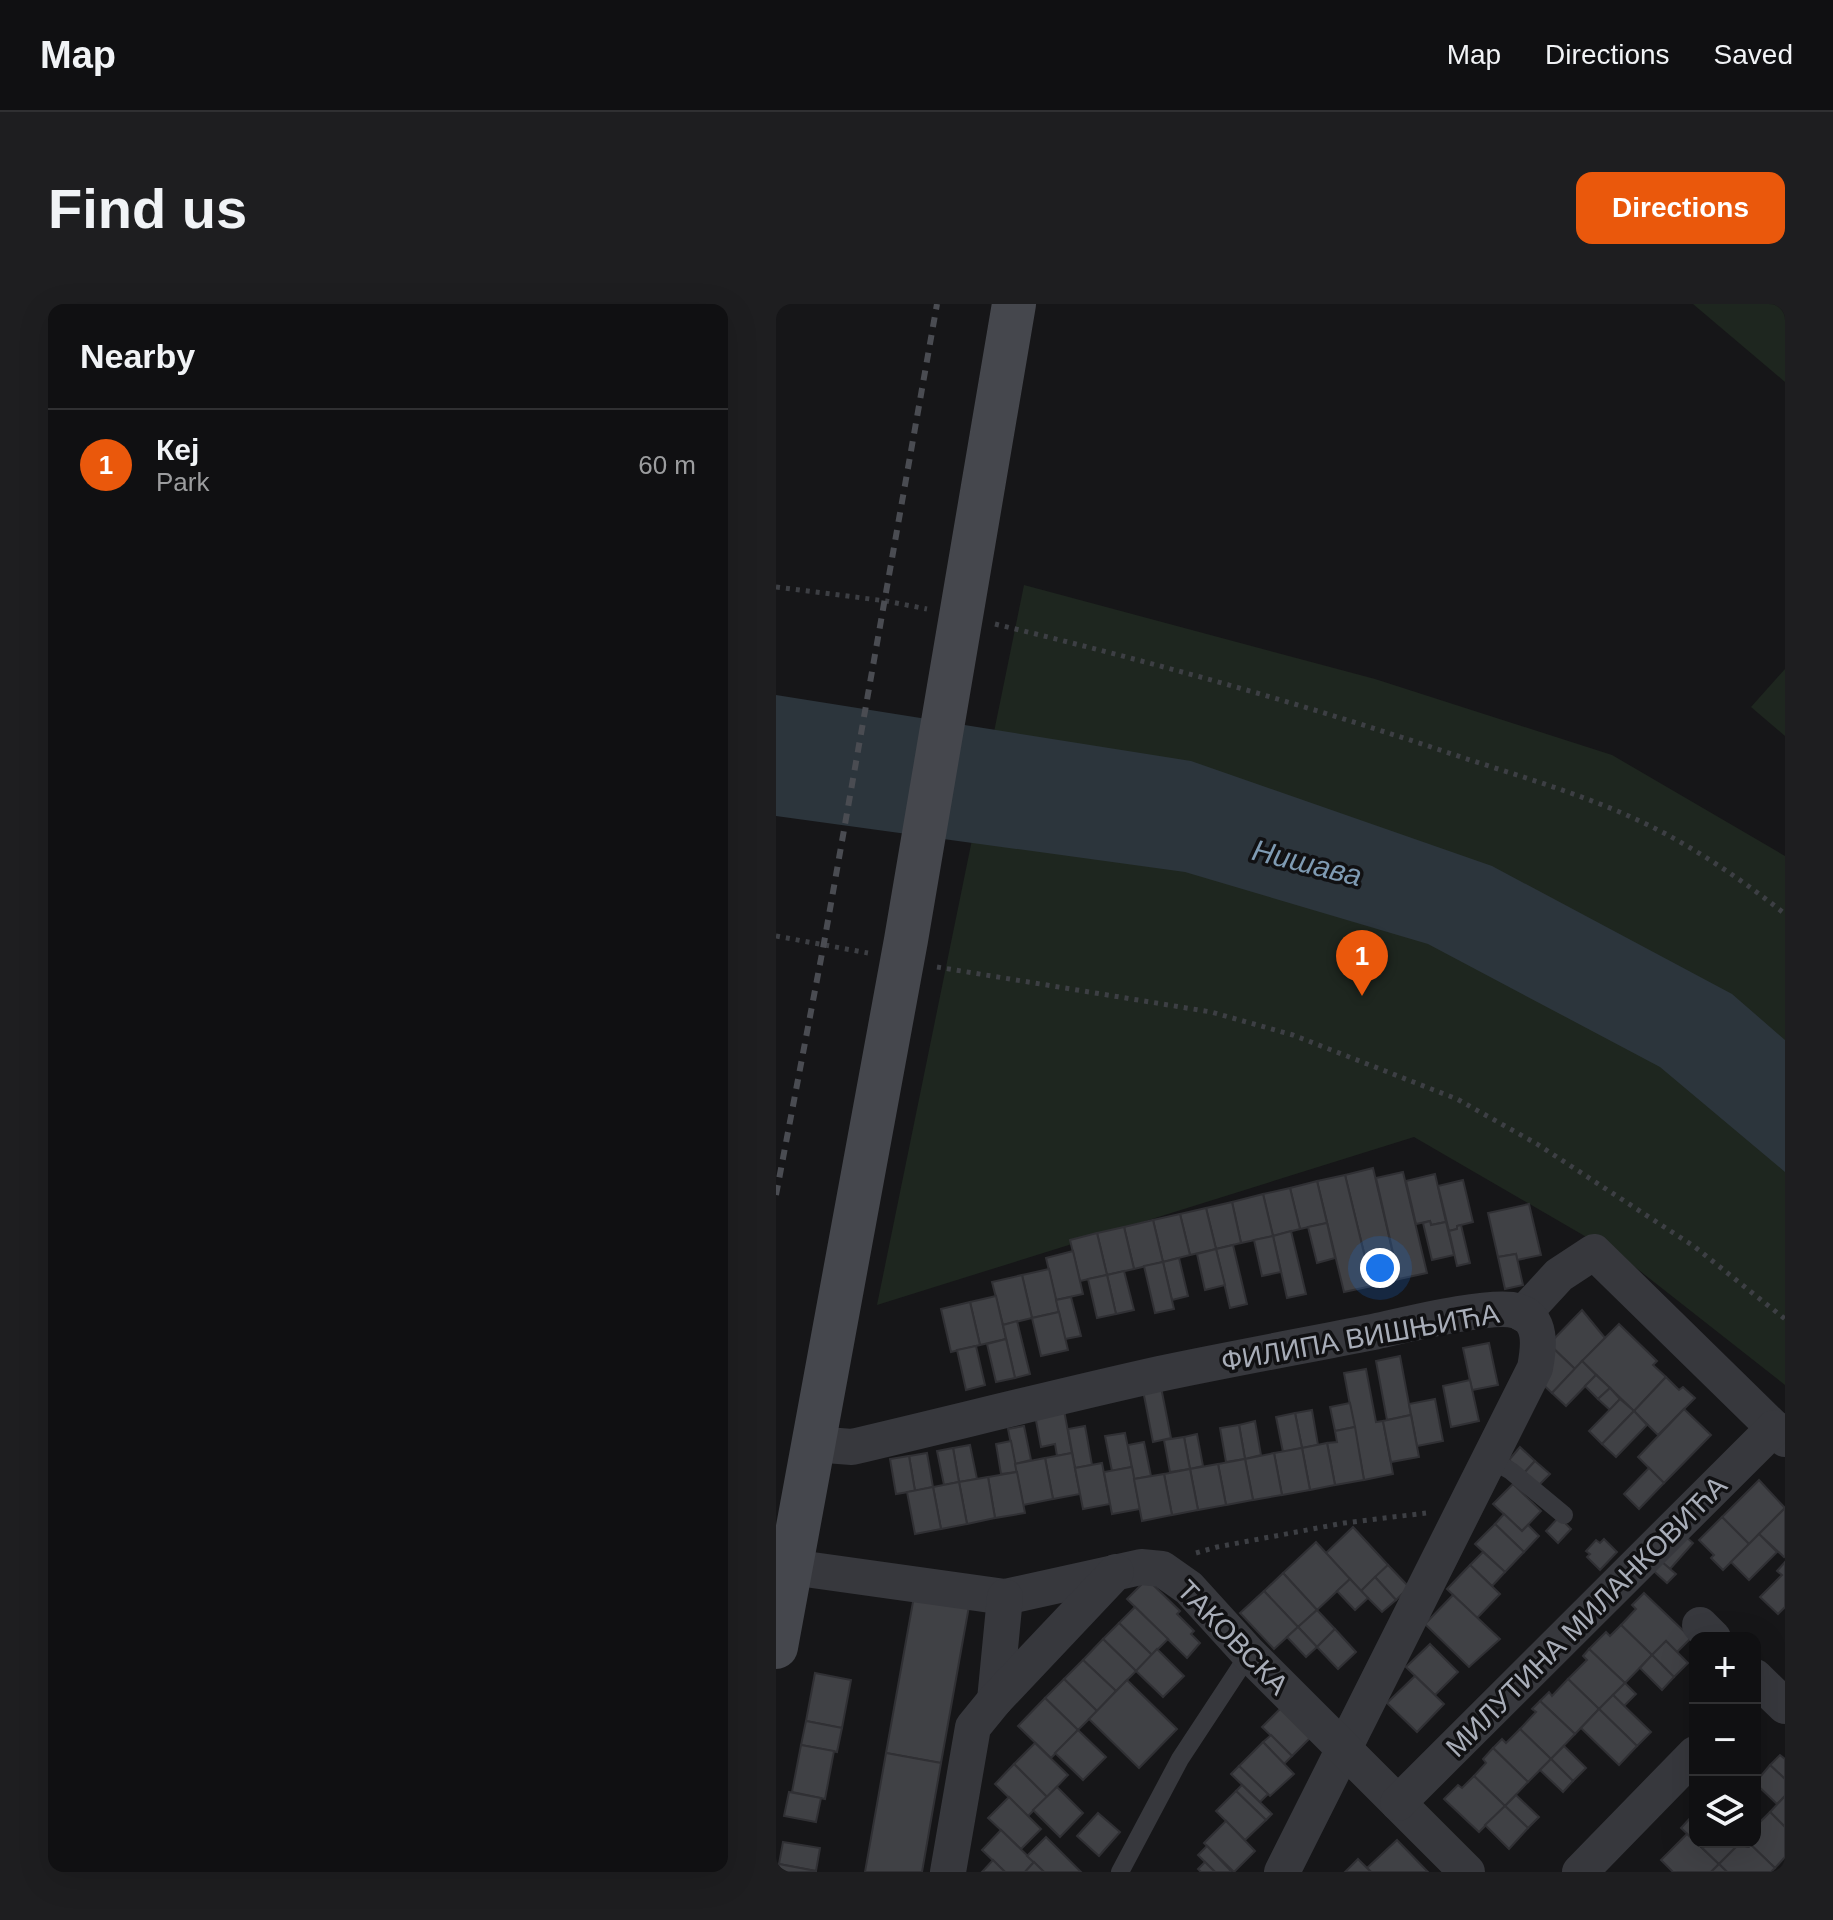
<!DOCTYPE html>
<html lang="en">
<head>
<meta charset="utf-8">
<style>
	body { margin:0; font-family:Arial,sans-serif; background:#1e1e20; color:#f1f3f6 }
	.controls { position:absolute; right:24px; bottom:24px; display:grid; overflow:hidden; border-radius:16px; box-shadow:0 8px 32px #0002 }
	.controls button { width:72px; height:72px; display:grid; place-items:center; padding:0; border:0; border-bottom:2px solid #303032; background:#101012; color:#f1f3f6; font:40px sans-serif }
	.you { position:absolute; left:604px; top:964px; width:28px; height:28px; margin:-20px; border:6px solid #fff; border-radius:50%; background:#1a73e8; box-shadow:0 0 0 12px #1a73e833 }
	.badge { display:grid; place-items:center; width:52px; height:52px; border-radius:50%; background:#ea580c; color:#fff; font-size:26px; font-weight:700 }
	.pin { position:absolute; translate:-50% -66px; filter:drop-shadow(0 2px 4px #0008) }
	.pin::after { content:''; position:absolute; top:42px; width:28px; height:24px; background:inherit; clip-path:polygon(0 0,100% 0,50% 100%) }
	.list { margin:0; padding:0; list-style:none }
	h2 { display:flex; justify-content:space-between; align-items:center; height:104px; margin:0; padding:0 32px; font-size:34px }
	h2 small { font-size:26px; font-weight:400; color:#9c9d9f }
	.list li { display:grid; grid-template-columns:52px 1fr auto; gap:24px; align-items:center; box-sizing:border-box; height:112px; padding:0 32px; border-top:2px solid #303032 }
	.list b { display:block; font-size:30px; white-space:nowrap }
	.list p { margin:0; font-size:26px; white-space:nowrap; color:#9c9d9f }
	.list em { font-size:26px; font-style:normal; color:#9c9d9f }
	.icon { flex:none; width:44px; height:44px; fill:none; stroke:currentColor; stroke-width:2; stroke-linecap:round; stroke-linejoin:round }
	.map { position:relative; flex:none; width:1009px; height:1568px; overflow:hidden; border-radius:16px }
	header { display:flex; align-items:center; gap:48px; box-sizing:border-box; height:112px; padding:0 40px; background:#101012; border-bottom:2px solid #303032 }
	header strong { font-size:38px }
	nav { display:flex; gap:44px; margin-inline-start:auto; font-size:28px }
	.intro { display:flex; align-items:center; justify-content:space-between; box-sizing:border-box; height:192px; padding:0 48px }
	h1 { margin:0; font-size:56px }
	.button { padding:20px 36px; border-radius:16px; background:#ea580c; color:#fff; font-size:28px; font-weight:700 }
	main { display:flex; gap:48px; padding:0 48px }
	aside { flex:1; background:#101012; border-radius:16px; box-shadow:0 8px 32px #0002 }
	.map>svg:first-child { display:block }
	.green { fill:#1e261f }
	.water { fill:#2c353c }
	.building { fill:#404145; stroke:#303034; stroke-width:2 }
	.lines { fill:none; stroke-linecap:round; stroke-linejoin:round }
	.path { stroke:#3d3f44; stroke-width:5; stroke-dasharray:4 6; stroke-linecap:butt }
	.lane { stroke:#37383d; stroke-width:18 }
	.street { stroke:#37383d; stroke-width:36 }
	.secondary { stroke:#45474d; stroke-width:44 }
	.rail { stroke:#4a4c52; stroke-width:6; stroke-dasharray:10 8; stroke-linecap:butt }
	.labels { text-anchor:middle; stroke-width:7; stroke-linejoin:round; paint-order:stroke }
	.street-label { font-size:28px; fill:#a8adb8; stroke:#111113 }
	.water-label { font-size:30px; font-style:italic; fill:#7f9bb3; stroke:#111113 }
</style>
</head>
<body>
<header>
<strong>Map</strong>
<nav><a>Map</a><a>Directions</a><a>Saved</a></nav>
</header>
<div class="intro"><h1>Find us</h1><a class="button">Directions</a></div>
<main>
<aside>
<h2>Nearby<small></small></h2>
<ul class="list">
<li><span class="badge">1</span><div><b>Кеј</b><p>Park</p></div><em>60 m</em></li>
</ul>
</aside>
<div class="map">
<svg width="1009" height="1568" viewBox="0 0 1009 1568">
	<rect width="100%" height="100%" fill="#161618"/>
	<g class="green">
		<path d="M 917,0 L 1009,0 L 1009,78 Z"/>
		<path d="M 248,281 L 599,375 L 836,451 L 1009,552 L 1009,1081 L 850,956 L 638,833 L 101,1001 Z"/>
		<path d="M 1009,365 L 1009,432 L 975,403 Z"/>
	</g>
	<path class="water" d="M 0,391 L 415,457 L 716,562 L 956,690 L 1009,736 L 1009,868 L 884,763 L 652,640 L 409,568 L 0,512 Z"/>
	<g class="building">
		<path d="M 597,864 L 623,975 L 596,982 L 569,871 Z"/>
		<path d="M 627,868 L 651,969 L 623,975 L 600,874 Z"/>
		<path d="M 659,870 L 670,918 L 655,921 L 654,917 L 640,920 L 630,877 Z"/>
		<path d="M 569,871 L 596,982 L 568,988 L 541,877 Z"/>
		<path d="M 687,876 L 697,918 L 681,922 L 681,925 L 673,927 L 662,882 Z"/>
		<path d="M 541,877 L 551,919 L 524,925 L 514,884 Z"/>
		<path d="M 514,884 L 524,925 L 497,932 L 487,890 Z"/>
		<path d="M 487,890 L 497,932 L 465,939 L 456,898 Z"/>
		<path d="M 456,898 L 465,939 L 440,945 L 430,904 Z"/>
		<path d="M 753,900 L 765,951 L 741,956 L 740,950 L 722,953 L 712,909 Z"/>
		<path d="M 430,904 L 440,945 L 414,951 L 404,910 Z"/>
		<path d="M 404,910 L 414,951 L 387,958 L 377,916 Z"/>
		<path d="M 377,916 L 387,958 L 358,965 L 348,923 Z"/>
		<path d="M 654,917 L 655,921 L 670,918 L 678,951 L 656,956 L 647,919 Z"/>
		<path d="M 551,919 L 559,954 L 541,959 L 532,923 Z"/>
		<path d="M 685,921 L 694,959 L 681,962 L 673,927 L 681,925 L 681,922 Z"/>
		<path d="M 348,923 L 358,965 L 331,971 L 321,929 Z"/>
		<path d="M 515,927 L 530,990 L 511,994 L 497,932 Z"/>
		<path d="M 321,929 L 331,971 L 304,977 L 294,936 Z"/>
		<path d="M 497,932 L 505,968 L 486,972 L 478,936 Z"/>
		<path d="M 457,941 L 471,1000 L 454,1004 L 440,945 Z"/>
		<path d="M 440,945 L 449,981 L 429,986 L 421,950 Z"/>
		<path d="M 297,947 L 307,990 L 280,996 L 270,954 Z"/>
		<path d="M 740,950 L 747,981 L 729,985 L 722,953 Z"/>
		<path d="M 403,954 L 412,992 L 396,996 L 387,958 Z"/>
		<path d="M 387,958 L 398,1005 L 379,1009 L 368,962 Z"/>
		<path d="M 273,965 L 283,1008 L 256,1014 L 246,971 Z"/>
		<path d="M 348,967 L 358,1006 L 340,1010 L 331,971 Z"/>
		<path d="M 246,971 L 256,1014 L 227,1021 L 216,978 Z"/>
		<path d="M 331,971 L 340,1010 L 321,1014 L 312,975 Z"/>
		<path d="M 220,992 L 230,1035 L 204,1041 L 194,998 Z"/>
		<path d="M 295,993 L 305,1032 L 289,1035 L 280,996 Z"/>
		<path d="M 194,998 L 204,1041 L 175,1048 L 165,1005 Z"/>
		<path d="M 806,1006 L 829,1034 L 799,1065 L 773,1040 Z"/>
		<path d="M 283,1008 L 292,1046 L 265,1052 L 256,1014 Z"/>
		<path d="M 241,1017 L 254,1070 L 239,1074 L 227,1021 Z"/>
		<path d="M 843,1020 L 881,1057 L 877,1061 L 890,1073 L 858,1107 L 806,1057 Z"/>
		<path d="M 230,1035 L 239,1074 L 220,1078 L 211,1040 Z"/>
		<path d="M 713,1039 L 722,1081 L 696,1086 L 687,1044 Z"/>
		<path d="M 200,1042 L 209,1081 L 190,1086 L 181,1046 Z"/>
		<path d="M 778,1045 L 799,1065 L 776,1089 L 755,1069 Z"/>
		<path d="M 624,1052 L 635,1111 L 611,1116 L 600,1057 Z"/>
		<path d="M 806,1057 L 820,1071 L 790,1102 L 776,1089 Z"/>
		<path d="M 590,1065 L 600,1118 L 607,1117 L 617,1170 L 588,1176 L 568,1069 Z"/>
		<path d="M 820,1071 L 834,1084 L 822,1095 L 809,1082 Z"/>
		<path d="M 890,1073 L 903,1086 L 907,1083 L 919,1094 L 882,1131 L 858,1107 Z"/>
		<path d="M 694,1076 L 703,1117 L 675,1123 L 667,1082 Z"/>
		<path d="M 384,1078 L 395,1134 L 377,1138 L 366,1081 Z"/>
		<path d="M 834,1084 L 844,1095 L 834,1106 L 822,1095 Z"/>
		<path d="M 659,1095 L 667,1137 L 641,1142 L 633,1100 Z"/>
		<path d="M 844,1095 L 858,1107 L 826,1140 L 813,1127 Z"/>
		<path d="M 574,1099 L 579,1123 L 559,1127 L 554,1103 Z"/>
		<path d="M 287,1101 L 296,1149 L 281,1152 L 279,1140 L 265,1143 L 258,1106 Z"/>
		<path d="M 908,1105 L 935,1131 L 888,1179 L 862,1153 Z"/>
		<path d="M 536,1106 L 542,1141 L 526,1144 L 519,1109 Z"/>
		<path d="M 858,1107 L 871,1121 L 840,1153 L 826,1140 Z"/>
		<path d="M 519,1109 L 526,1144 L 507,1148 L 500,1113 Z"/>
		<path d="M 635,1111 L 643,1153 L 615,1158 L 607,1117 Z"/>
		<path d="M 479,1117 L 485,1151 L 469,1155 L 463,1121 Z"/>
		<path d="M 463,1121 L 469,1155 L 450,1158 L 444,1124 Z"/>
		<path d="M 248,1122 L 255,1156 L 239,1160 L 232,1125 Z"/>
		<path d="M 309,1122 L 316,1161 L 299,1164 L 292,1125 Z"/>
		<path d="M 579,1123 L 588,1176 L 559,1181 L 551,1139 L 561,1138 L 559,1127 Z"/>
		<path d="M 349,1129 L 356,1163 L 336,1167 L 329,1132 Z"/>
		<path d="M 421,1130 L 427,1162 L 414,1165 L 408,1133 Z"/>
		<path d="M 408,1133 L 414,1165 L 394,1168 L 388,1136 Z"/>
		<path d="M 235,1137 L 241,1168 L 225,1170 L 220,1140 Z"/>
		<path d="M 368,1138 L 375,1172 L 358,1175 L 352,1141 Z"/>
		<path d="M 551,1139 L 559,1181 L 534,1186 L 526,1144 Z"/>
		<path d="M 194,1141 L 201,1175 L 183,1178 L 177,1144 Z"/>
		<path d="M 744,1143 L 759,1157 L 748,1169 L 733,1156 Z"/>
		<path d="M 177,1144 L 183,1178 L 168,1181 L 161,1147 Z"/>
		<path d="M 526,1144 L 534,1186 L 506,1191 L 498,1149 Z"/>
		<path d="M 151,1149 L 157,1183 L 139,1187 L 133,1152 Z"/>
		<path d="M 296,1149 L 304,1190 L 277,1195 L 269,1154 Z"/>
		<path d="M 498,1149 L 506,1191 L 477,1196 L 469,1155 Z"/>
		<path d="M 133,1152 L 139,1187 L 120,1190 L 114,1155 Z"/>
		<path d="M 269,1154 L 277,1195 L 247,1201 L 239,1160 Z"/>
		<path d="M 469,1155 L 477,1196 L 450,1201 L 442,1160 Z"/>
		<path d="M 759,1157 L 774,1170 L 762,1182 L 748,1169 Z"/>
		<path d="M 326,1159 L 334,1200 L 307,1205 L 299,1164 Z"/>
		<path d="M 442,1160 L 450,1201 L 422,1206 L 414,1165 Z"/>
		<path d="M 356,1163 L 364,1205 L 336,1210 L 328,1168 Z"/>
		<path d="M 873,1164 L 888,1179 L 863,1205 L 848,1190 Z"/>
		<path d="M 414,1165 L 422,1206 L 396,1211 L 388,1170 Z"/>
		<path d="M 241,1168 L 249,1209 L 219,1214 L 212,1173 Z"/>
		<path d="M 388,1170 L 396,1211 L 366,1217 L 358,1175 Z"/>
		<path d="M 212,1173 L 219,1214 L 191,1220 L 183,1178 Z"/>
		<path d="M 983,1176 L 1009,1204 L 973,1240 L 946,1213 Z"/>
		<path d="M 183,1178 L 191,1220 L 165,1225 L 157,1183 Z"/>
		<path d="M 737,1180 L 765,1207 L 746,1227 L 717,1200 Z"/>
		<path d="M 157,1183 L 165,1225 L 139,1230 L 131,1188 Z"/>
		<path d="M 1009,1204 L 1009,1252 L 1008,1253 L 983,1230 Z"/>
		<path d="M 728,1210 L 746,1227 L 752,1221 L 763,1232 L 748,1248 L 719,1220 Z"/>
		<path d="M 783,1213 L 795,1225 L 782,1239 L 770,1227 Z"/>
		<path d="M 946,1213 L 973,1240 L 947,1266 L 935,1254 L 938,1251 L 923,1236 Z"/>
		<path d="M 719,1220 L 748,1248 L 729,1268 L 699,1240 Z"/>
		<path d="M 577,1223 L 612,1261 L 585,1287 L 550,1249 Z"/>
		<path d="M 902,1226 L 917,1239 L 894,1265 L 879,1252 Z"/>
		<path d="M 983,1230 L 1001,1248 L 973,1276 L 955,1258 Z"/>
		<path d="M 828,1235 L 841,1248 L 824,1266 L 811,1253 L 814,1250 L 810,1247 L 820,1236 L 824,1239 Z"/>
		<path d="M 540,1238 L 574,1275 L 541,1306 L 507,1269 Z"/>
		<path d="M 707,1248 L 729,1268 L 716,1282 L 694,1261 Z"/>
		<path d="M 879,1252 L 900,1270 L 891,1279 L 871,1261 Z"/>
		<path d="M 1009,1258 L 1009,1303 L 1002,1310 L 984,1293 L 1006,1271 L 1001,1267 Z"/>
		<path d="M 612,1261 L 633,1283 L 620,1296 L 599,1273 Z"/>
		<path d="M 694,1261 L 724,1290 L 701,1314 L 671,1285 Z"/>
		<path d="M 507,1269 L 541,1306 L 522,1323 L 488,1287 Z"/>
		<path d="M 599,1273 L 620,1296 L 606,1308 L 585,1287 Z"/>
		<path d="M 371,1275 L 404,1307 L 401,1310 L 418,1327 L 415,1330 L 424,1339 L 411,1354 L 351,1295 Z"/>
		<path d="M 574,1275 L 592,1294 L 579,1306 L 561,1287 Z"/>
		<path d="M 140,1281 L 195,1291 L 165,1459 L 110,1449 Z"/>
		<path d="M 488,1287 L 522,1323 L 498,1345 L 464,1309 Z"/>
		<path d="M 868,1289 L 915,1334 L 901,1348 L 890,1337 L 876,1351 L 845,1321 L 860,1305 L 856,1301 Z"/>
		<path d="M 677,1291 L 724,1335 L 693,1363 L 649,1320 Z"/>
		<path d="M 359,1303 L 392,1335 L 376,1351 L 343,1319 Z"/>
		<path d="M 541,1306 L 559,1325 L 541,1343 L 522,1323 Z"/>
		<path d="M 343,1319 L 376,1351 L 360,1367 L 327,1335 Z"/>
		<path d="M 845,1321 L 876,1351 L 849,1379 L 813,1345 L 830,1328 L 834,1332 Z"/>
		<path d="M 522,1323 L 541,1343 L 530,1353 L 511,1333 Z"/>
		<path d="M 559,1325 L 580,1348 L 562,1365 L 541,1343 Z"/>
		<path d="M 327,1335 L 360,1367 L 340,1387 L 307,1356 Z"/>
		<path d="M 890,1337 L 912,1359 L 898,1373 L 876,1351 Z"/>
		<path d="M 654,1340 L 682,1368 L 659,1391 L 630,1363 Z"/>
		<path d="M 381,1345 L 408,1372 L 387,1393 L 360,1367 Z"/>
		<path d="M 813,1345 L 849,1379 L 823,1405 L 792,1375 L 811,1356 L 807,1352 Z"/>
		<path d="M 876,1351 L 898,1373 L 886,1386 L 864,1364 Z"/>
		<path d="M 307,1356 L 340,1387 L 321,1407 L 288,1375 Z"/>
		<path d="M 39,1369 L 75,1376 L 66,1424 L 30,1417 Z"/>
		<path d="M 639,1372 L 668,1400 L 641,1428 L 611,1399 Z"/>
		<path d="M 288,1375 L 321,1407 L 302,1426 L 269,1394 Z"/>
		<path d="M 792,1375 L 823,1405 L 799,1430 L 764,1397 L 773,1388 L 776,1392 Z"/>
		<path d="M 351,1376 L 401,1425 L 363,1464 L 313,1415 Z"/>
		<path d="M 849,1379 L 860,1390 L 848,1402 L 837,1391 Z"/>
		<path d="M 837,1391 L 875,1428 L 861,1442 L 823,1405 Z"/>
		<path d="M 269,1394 L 302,1426 L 275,1454 L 242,1422 Z"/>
		<path d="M 764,1397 L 799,1430 L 775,1455 L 744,1425 L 760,1408 L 756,1405 Z"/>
		<path d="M 507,1402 L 537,1431 L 516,1452 L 486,1423 Z"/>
		<path d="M 823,1405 L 861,1442 L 843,1461 L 805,1424 Z"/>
		<path d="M 30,1417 L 66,1424 L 61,1448 L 25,1441 Z"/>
		<path d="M 744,1425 L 775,1455 L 752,1478 L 717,1444 L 726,1435 L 730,1439 Z"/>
		<path d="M 302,1426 L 330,1453 L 307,1476 L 279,1449 Z"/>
		<path d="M 495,1431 L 516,1452 L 508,1460 L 487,1438 Z"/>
		<path d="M 487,1438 L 518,1470 L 494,1492 L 463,1462 Z"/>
		<path d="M 259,1439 L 292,1471 L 271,1493 L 238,1460 Z"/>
		<path d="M 25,1441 L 58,1447 L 49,1495 L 16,1488 Z"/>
		<path d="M 788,1442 L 810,1464 L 797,1477 L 775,1455 Z"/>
		<path d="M 717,1444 L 752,1478 L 729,1502 L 698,1472 L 710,1459 L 707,1455 Z"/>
		<path d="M 110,1449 L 165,1459 L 146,1568 L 89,1568 Z"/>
		<path d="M 1004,1451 L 1009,1455 L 1009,1475 L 994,1461 Z"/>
		<path d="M 775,1455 L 797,1477 L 787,1488 L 764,1466 Z"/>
		<path d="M 238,1460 L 271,1493 L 252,1512 L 219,1480 Z"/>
		<path d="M 994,1461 L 1009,1475 L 1009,1492 L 1001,1500 L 979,1479 Z"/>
		<path d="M 463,1462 L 492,1490 L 484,1498 L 455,1470 Z"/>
		<path d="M 698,1472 L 729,1502 L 703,1528 L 668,1495 L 682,1481 L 686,1484 Z"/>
		<path d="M 466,1481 L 496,1510 L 490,1516 L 460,1487 Z"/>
		<path d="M 281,1483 L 307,1509 L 284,1533 L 257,1506 Z"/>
		<path d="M 460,1487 L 490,1516 L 469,1536 L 440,1507 Z"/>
		<path d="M 13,1488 L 45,1494 L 40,1518 L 8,1512 Z"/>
		<path d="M 740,1491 L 763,1513 L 752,1524 L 729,1502 Z"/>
		<path d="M 1009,1492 L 1009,1523 L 994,1508 Z"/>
		<path d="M 233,1493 L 265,1525 L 245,1545 L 212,1514 Z"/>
		<path d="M 729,1502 L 752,1524 L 733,1545 L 709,1521 Z"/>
		<path d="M 994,1508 L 1009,1523 L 1009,1553 L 999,1564 L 972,1538 L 979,1538 L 979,1523 Z"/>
		<path d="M 322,1509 L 344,1528 L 323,1552 L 301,1532 Z"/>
		<path d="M 917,1511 L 919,1513 L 919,1537 L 905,1524 Z"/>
		<path d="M 450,1517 L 479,1547 L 458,1568 L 428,1539 Z"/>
		<path d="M 225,1526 L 258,1558 L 249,1568 L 229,1568 L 206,1546 Z"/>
		<path d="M 911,1530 L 943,1560 L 935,1568 L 897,1568 L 885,1556 Z"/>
		<path d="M 270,1533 L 305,1568 L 268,1568 L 251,1552 Z"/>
		<path d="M 621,1536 L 652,1568 L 595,1568 L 591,1564 Z"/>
		<path d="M 7,1538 L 44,1544 L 40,1567 L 3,1560 Z"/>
		<path d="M 920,1538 L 965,1538 L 943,1560 Z"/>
		<path d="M 965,1538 L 972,1538 L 999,1564 L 995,1568 L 951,1568 L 943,1560 Z"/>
		<path d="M 431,1542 L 455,1567 L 453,1568 L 439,1568 L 422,1551 Z"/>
		<path d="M 582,1555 L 595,1568 L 569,1568 Z"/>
		<path d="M 217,1556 L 229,1568 L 206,1568 Z"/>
		<path d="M 258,1558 L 268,1568 L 249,1568 Z"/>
		<path d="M 429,1558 L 439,1568 L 425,1568 L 422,1565 Z"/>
		<path d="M 3,1560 L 40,1567 L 40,1568 L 2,1568 Z"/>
		<path d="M 943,1560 L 951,1568 L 935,1568 Z"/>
	</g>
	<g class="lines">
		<g class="path">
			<path d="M 0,283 L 110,297 L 151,305"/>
			<path d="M 219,320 C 372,357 518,397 667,447 C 744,473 828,495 899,535 C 938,557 974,582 1009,610"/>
			<path d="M 0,632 L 92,649"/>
			<path d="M 161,663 L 435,708 L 517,731 L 681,795 L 761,840 L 919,943 L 1009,1015"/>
			<path d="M 420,1249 L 441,1243 L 568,1219 L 650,1209"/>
		</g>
		<g class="lane">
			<path d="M 712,1154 L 735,1167 L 788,1211"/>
			<path d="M 344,1568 L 404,1455 L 473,1350"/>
		</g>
		<g class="street">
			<path d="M 747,1010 L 783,971 L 818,948 L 1009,1135"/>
			<path d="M 37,1140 L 76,1143 C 178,1119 280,1093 383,1070 C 454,1055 526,1042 597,1028 C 625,1022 717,999 741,1007 C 767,1015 763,1043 759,1064 L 506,1568"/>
			<path d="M 15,1263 L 229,1293 L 365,1263 L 386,1265 L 413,1284 L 473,1350 L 691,1568"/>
			<path d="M 924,1321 L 937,1334"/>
			<path d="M 979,1373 L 1009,1402"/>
			<path d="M 219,1396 L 229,1293"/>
			<path d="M 622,1499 L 998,1124"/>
			<path d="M 172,1568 L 197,1423 L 219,1396 L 340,1268"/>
			<path d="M 804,1568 L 919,1450"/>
		</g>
		<path class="secondary" d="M 0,1343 L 130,636 L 238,0"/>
		<path class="rail" d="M 0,891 L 48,639 L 161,0"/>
	</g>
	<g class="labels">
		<g class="street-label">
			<text transform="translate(584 1033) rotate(-10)" y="10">ФИЛИПА ВИШЊИЋА</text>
			<text transform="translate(810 1312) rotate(-45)" y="10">МИЛУТИНА МИЛАНКОВИЋА</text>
			<text transform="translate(457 1333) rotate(46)" y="10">ТАКОВСКА</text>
		</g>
		<g class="water-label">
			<text transform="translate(531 559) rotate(14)" y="10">Нишава</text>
		</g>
	</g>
</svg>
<div class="controls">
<button>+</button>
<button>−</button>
<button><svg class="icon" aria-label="layers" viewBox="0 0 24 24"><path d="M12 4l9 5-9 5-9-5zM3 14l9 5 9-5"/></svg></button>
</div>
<div class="you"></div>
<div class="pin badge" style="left:586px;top:692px">1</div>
</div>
</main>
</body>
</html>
